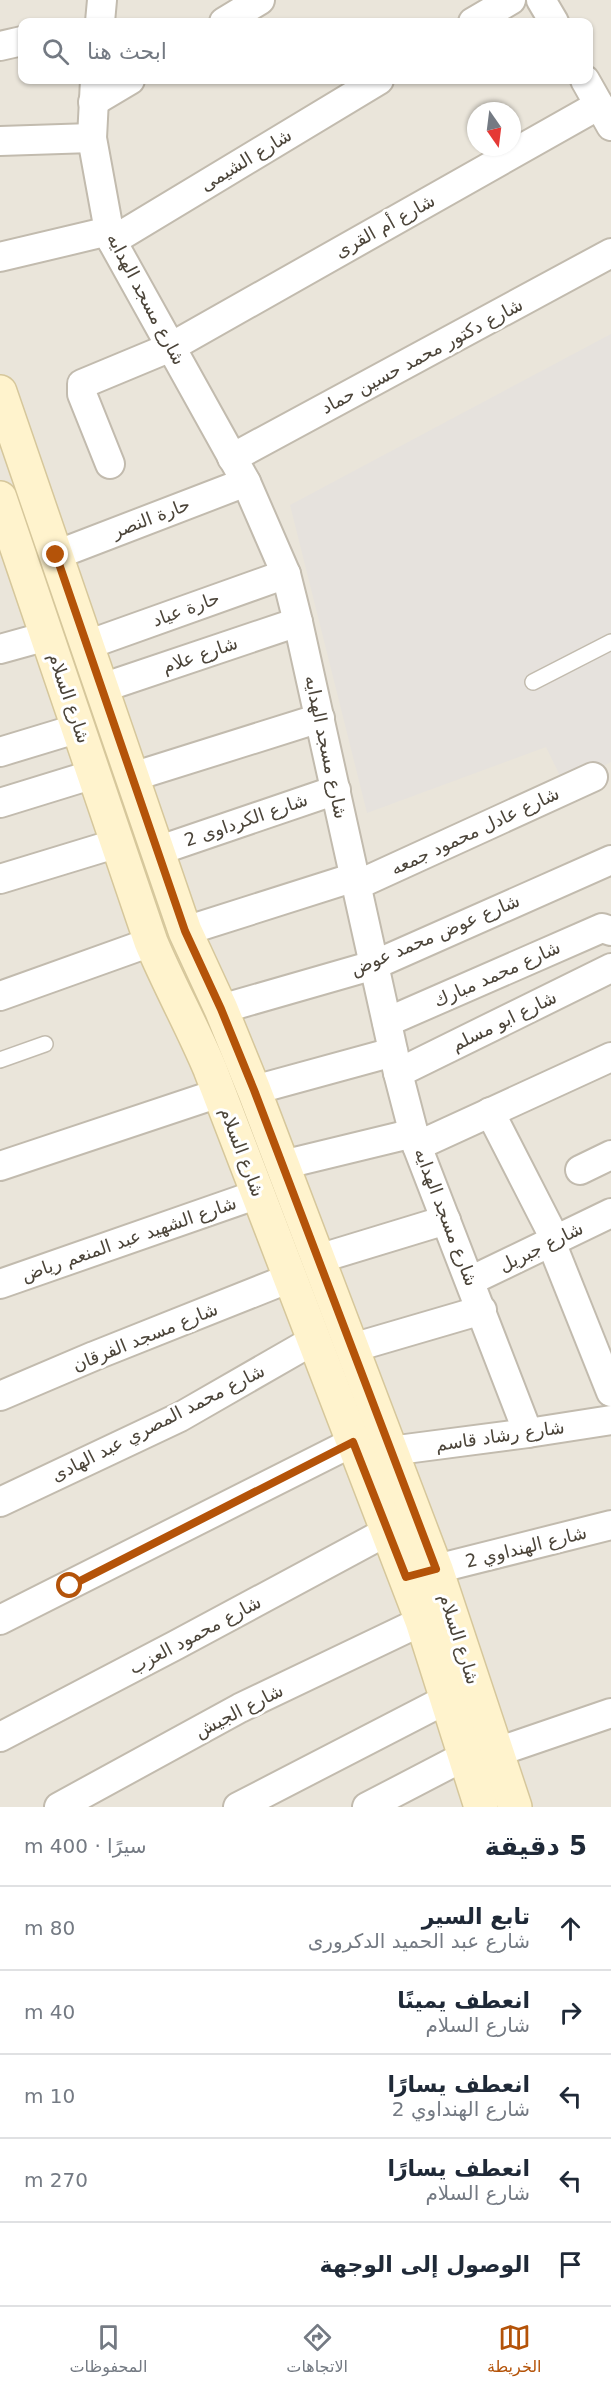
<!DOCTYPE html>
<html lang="ar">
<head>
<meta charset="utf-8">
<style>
	body { margin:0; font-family:"DejaVu Sans","Noto Sans Arabic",sans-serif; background:#f2f2f3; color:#1f2937; direction:rtl }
	.compass { position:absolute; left:467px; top:102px; width:54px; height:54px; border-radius:50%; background:#fff; box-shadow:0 2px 4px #0004; rotate:166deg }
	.stop { position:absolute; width:18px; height:18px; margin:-14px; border:4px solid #b45309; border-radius:50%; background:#fff }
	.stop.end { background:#b45309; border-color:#fff; box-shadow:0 2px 6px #0008 }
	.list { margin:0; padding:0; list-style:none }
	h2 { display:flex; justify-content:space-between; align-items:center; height:78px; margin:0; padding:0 24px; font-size:26px }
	h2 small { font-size:20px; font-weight:400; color:#747a83 }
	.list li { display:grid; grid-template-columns:39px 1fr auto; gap:18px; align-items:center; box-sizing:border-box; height:84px; padding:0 24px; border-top:2px solid #e0e1e3 }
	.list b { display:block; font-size:22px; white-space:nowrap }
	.list p { margin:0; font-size:20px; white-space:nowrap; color:#747a83 }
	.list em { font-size:20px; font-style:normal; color:#747a83 }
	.icon { flex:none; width:33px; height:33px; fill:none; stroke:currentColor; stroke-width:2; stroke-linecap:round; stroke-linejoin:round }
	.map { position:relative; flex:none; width:611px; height:1807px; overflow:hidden; direction:ltr }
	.search { position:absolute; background:#fff; box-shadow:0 2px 4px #0004; left:18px; right:18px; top:18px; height:66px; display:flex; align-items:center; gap:15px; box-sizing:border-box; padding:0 21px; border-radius:12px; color:#747a83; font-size:22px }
	.sheet { height:498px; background:#fff }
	nav { display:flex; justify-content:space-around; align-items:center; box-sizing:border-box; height:84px; border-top:2px solid #e0e1e3; background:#fff; font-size:16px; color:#747a83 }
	nav a { display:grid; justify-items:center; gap:3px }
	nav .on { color:#b45309 }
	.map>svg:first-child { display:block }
	.residential { fill:#eae5da; fill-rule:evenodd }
	.industrial { fill:#e6e2dd }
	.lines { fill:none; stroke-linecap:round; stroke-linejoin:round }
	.lane-casing { stroke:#c2bbae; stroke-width:18 }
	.street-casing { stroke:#c2bbae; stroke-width:32 }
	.secondary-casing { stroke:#d6c79b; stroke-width:36 }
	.lane { stroke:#fff; stroke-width:15 }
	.street { stroke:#fff; stroke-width:28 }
	.secondary { stroke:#fff3cd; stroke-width:33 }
	.route { stroke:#b45309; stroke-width:8 }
	.labels { text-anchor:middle; stroke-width:6; stroke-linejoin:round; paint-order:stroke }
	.street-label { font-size:18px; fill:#4b4439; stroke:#fff }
</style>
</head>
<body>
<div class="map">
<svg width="611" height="1807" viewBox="0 0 611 1807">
	<rect width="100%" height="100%" fill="#f6f3ec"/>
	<path class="residential" d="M 0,0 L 611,0 L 611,1807 L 0,1807 ZM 22,22 L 588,22 L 588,80 L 22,80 ZM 476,111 L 512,111 L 512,147 L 476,147 Z"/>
	<path class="industrial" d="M 611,334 L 611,762 L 565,786 L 546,747 L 367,813 L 290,505 Z"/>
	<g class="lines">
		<defs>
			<g id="lane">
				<path d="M 533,682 L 611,642"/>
				<path d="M 0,1060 L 45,1044"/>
			</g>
			<g id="street">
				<path d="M 541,0 L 554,22"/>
				<path d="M 100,22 L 102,0"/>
				<path d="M 224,22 L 260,0"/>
				<path d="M 473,22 L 511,0"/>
				<path d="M 0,46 L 22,41"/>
				<path d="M 95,80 L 92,138 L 109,231 L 112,241 L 246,482 L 286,574 L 298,622 L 398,1073 L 417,1146 L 528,1433"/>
				<path d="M 585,80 L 611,126"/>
				<path d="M 93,102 L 130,80"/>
				<path d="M 0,141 L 92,138"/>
				<path d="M 112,241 L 379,80"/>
				<path d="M 0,257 L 109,231"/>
				<path d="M 232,458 L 611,253"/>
				<path d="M 110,464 L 82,394 L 82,384 L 171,347 L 599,105"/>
				<path d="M 56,555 L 246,482"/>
				<path d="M 87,645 L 286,574"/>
				<path d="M 0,649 L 47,636"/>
				<path d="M 102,688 L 298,622"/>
				<path d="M 0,752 L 79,728"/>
				<path d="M 132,777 L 320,718"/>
				<path d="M 0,803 L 94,774"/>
				<path d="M 157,851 L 336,790"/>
				<path d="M 0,879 L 118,843"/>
				<path d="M 357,885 L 593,777"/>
				<path d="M 185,931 L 355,877"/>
				<path d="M 0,996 L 151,942"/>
				<path d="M 221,1009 L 374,965 L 611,860"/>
				<path d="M 387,1022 L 602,928 L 611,931"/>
				<path d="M 398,1073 L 611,968"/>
				<path d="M 254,1090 L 393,1052"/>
				<path d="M 490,1112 L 555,1239"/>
				<path d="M 417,1146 L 611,1057"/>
				<path d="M 282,1165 L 414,1133"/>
				<path d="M 0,1166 L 219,1093"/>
				<path d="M 580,1170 L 611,1155"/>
				<path d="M 551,1242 L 611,1392"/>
				<path d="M 318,1259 L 446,1220"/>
				<path d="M 470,1281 L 611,1213"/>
				<path d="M 0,1284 L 258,1194"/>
				<path d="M 352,1348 L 482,1310"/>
				<path d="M 0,1396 L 94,1356 L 290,1278"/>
				<path d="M 390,1451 L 528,1433 L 611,1420"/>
				<path d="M 0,1502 L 180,1417 L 314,1340"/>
				<path d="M 416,1574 L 611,1525"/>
				<path d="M 0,1620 L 353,1442"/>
				<path d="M 0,1737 L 176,1645 L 388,1531"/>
				<path d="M 497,1752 L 611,1713"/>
				<path d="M 59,1807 L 240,1708 L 422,1621"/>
				<path d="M 238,1807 L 447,1699"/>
				<path d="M 367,1807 L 465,1756"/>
			</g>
			<g id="secondary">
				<path d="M 0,392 L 185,931 L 221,1009 L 254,1090 L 436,1569 L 515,1807"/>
				<path d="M 0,498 L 151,942 C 169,985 192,1026 210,1069 L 422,1621 L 481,1807"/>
			</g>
		</defs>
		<use href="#lane" class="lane-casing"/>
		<use href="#street" class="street-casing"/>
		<use href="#secondary" class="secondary-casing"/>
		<use href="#lane" class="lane"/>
		<use href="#street" class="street"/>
		<use href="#secondary" class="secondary"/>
	</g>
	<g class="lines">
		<path class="route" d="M 56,555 L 185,931 L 221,1009 L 254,1090 L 436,1569 L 406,1577 L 353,1442 L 70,1586"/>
	</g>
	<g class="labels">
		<g class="street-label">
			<text transform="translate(246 160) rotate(-31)" y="6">شارع الشيمى</text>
			<text transform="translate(385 226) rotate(-29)" y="6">شارع أم القرى</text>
			<text transform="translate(146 299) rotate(62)" y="6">شارع مسجد الهدايه</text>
			<text transform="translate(422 356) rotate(-28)" y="6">شارع دكتور محمد حسين حماد</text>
			<text transform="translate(151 518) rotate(-21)" y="6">حارة النصر</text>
			<text transform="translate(186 609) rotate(-20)" y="6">حارة عياد</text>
			<text transform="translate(200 655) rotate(-19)" y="6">شارع علام</text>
			<text transform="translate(69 698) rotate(71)" y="6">شارع السلام</text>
			<text transform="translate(326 747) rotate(78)" y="6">شارع مسجد الهدايه</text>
			<text transform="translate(246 820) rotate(-19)" y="6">شارع الكرداوى 2</text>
			<text transform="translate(475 831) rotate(-25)" y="6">شارع عادل محمود جمعه</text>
			<text transform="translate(435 935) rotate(-23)" y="6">شارع عوض محمد عوض</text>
			<text transform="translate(497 974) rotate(-24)" y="6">شارع محمد مبارك</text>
			<text transform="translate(504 1021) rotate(-26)" y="6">شارع ابو مسلم</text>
			<text transform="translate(242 1152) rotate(69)" y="6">شارع السلام</text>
			<text transform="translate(446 1217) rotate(69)" y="6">شارع مسجد الهدايه</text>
			<text transform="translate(129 1239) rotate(-19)" y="6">شارع الشهيد عبد المنعم رياض</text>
			<text transform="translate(541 1247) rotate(-26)" y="6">شارع جبريل</text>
			<text transform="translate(145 1337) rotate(-22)" y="6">شارع مسجد الفرقان</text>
			<text transform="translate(158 1423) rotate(-27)" y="6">شارع محمد المصري عبد الهادى</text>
			<text transform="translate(500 1436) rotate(-8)" y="6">شارع رشاد قاسم</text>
			<text transform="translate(526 1547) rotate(-14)" y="6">شارع الهنداوي 2</text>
			<text transform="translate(195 1635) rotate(-28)" y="6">شارع محمود العزب</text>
			<text transform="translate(459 1639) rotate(72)" y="6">شارع السلام</text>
			<text transform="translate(239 1711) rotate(-27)" y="6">شارع الجيش</text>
		</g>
	</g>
</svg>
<svg class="compass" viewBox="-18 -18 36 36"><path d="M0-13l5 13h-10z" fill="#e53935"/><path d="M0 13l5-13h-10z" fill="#747a83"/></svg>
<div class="stop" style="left:70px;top:1586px"></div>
<div class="stop end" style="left:56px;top:555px"></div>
<div class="search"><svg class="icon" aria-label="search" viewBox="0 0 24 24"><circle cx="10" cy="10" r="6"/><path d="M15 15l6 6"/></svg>ابحث هنا</div>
</div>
<section class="sheet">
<h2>5 دقيقة<small>سيرًا · 400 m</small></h2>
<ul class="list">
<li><svg class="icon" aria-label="ahead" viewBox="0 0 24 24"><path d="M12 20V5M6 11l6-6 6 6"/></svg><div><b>تابع السير</b><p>شارع عبد الحميد الدكرورى</p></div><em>80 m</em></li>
<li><svg class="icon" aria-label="right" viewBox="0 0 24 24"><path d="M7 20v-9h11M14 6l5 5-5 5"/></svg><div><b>انعطف يمينًا</b><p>شارع السلام</p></div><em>40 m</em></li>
<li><svg class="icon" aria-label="left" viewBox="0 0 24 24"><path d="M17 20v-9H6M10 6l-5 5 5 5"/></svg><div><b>انعطف يسارًا</b><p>شارع الهنداوي 2</p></div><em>10 m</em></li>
<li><svg class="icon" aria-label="left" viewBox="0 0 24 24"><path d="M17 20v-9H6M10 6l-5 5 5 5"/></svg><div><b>انعطف يسارًا</b><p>شارع السلام</p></div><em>270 m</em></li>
<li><svg class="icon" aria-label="arrive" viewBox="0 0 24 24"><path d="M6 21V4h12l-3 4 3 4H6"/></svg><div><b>الوصول إلى الوجهة</b></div></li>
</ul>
</section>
<nav>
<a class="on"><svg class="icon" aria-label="map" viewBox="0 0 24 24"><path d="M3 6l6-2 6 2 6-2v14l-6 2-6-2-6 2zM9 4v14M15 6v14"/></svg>الخريطة</a>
<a><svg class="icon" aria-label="directions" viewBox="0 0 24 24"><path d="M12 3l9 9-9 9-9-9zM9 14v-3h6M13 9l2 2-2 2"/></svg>الاتجاهات</a>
<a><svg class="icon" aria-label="saved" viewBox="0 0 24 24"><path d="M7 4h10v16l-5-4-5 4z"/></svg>المحفوظات</a>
</nav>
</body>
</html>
